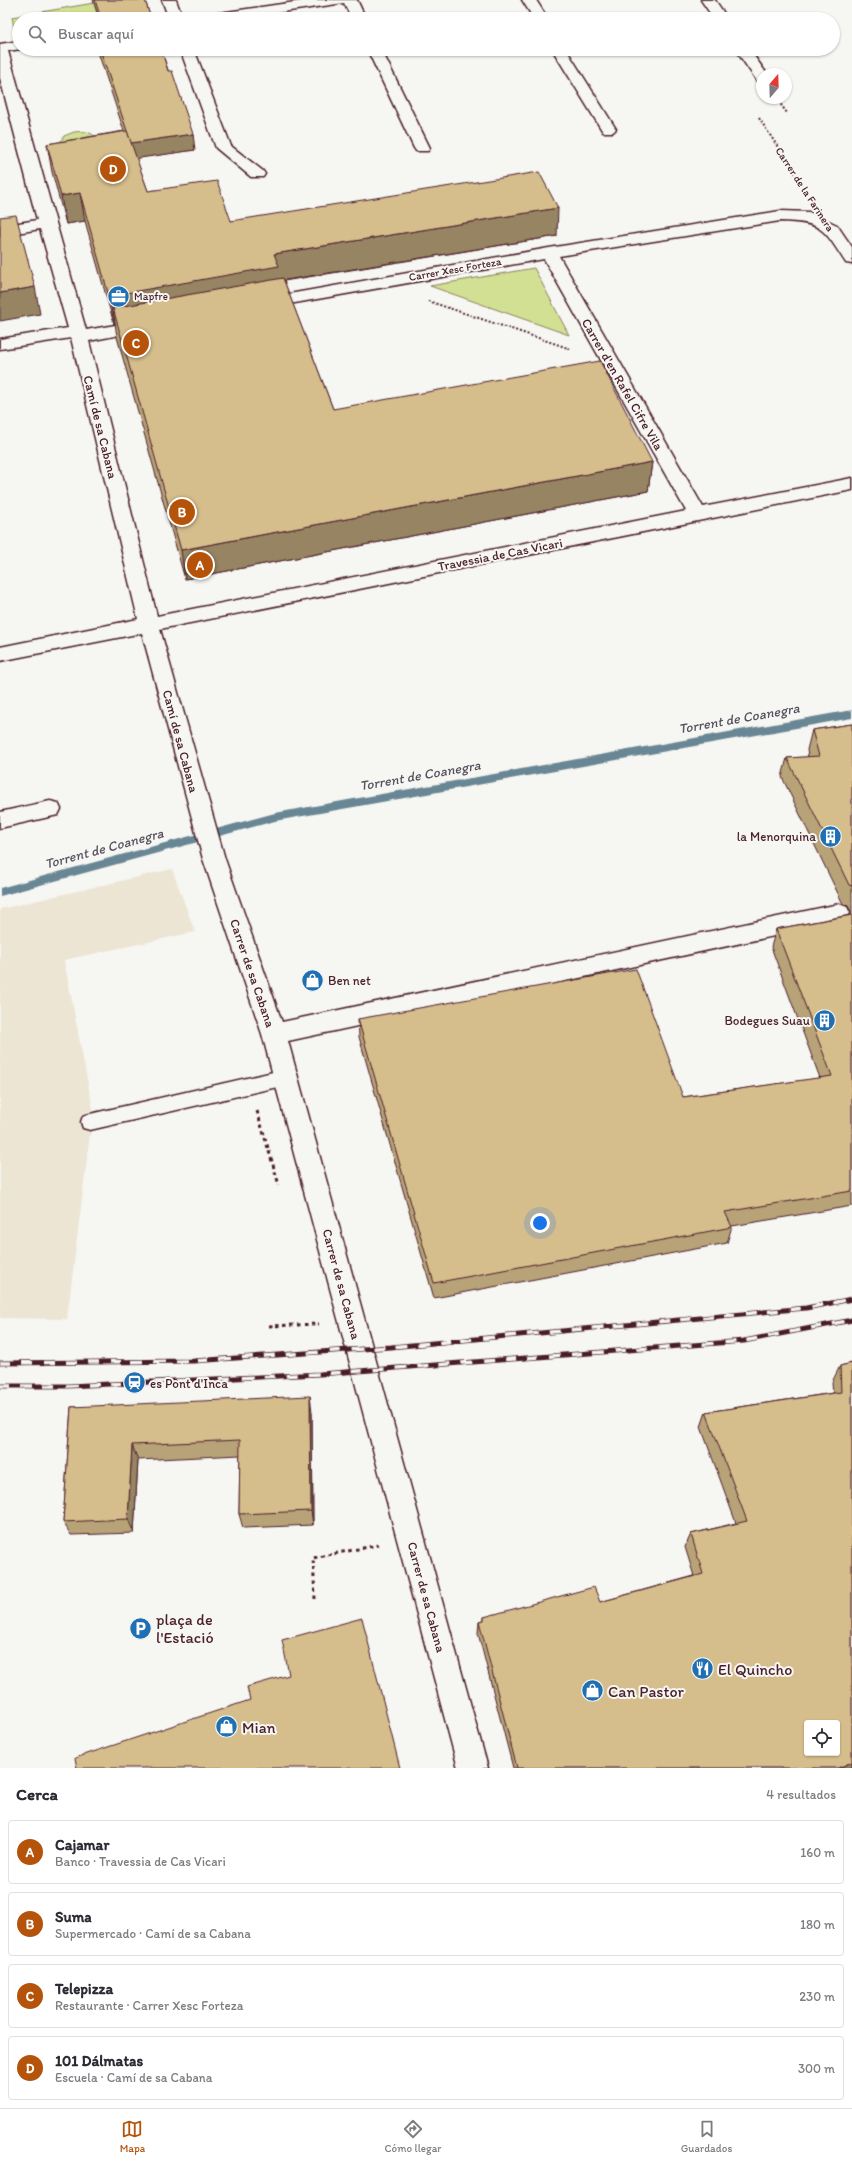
<!DOCTYPE html>
<html lang="es">
<head>
<meta charset="utf-8">
<style>
	body { margin:0; font-family:Itim,sans-serif; background:#f7f7f7; color:#2b2b33 }
	.controls { position:absolute; right:12px; bottom:12px; display:grid; overflow:hidden; border-radius:4px; box-shadow:0 1px 3px #0004 }
	.controls button { width:36px; height:36px; display:grid; place-items:center; padding:0; border:0; border-bottom:1px solid #e1e1e2; background:#fff; color:#2b2b33; font:20px sans-serif }
	.compass { position:absolute; left:756px; top:68px; width:36px; height:36px; border-radius:50%; background:#fff; box-shadow:0 1px 3px #0004; rotate:19deg }
	.you { position:absolute; left:540px; top:1223px; width:14px; height:14px; margin:-10px; border:3px solid #fff; border-radius:50%; background:#1a73e8; box-shadow:0 0 0 6px #1a73e833 }
	.badge { display:grid; place-items:center; width:26px; height:26px; border-radius:50%; background:#b45309; color:#fff; font-size:13px; font-weight:700 }
	.pin { position:absolute; translate:-50% -50%; border:2px solid #fff; box-shadow:0 1px 4px #0006 }
	.list { margin:0; padding:0; list-style:none }
	h2 { display:flex; justify-content:space-between; align-items:center; height:52px; margin:0; padding:0 16px; font-size:17px }
	h2 small { font-size:13px; font-weight:400; color:#7c7c81 }
	.list li { display:grid; grid-template-columns:26px 1fr auto; gap:12px; align-items:center; box-sizing:border-box; height:64px; margin:0 8px 8px; padding:0 8px; border:1px solid #e1e1e2; border-radius:4px }
	.list b { display:block; font-size:15px; white-space:nowrap }
	.list p { margin:0; font-size:13px; white-space:nowrap; color:#7c7c81 }
	.list em { font-size:13px; font-style:normal; color:#7c7c81 }
	.icon { flex:none; width:22px; height:22px; fill:none; stroke:currentColor; stroke-width:2; stroke-linecap:round; stroke-linejoin:round }
	.map { position:relative; flex:none; width:852px; height:1768px; overflow:hidden }
	.search { position:absolute; background:#fff; box-shadow:0 1px 3px #0004; left:12px; right:12px; top:12px; height:44px; display:flex; align-items:center; gap:10px; box-sizing:border-box; padding:0 14px; border-radius:22px; color:#7c7c81; font-size:15px }
	.sheet { height:340px; background:#fff }
	nav { display:flex; justify-content:space-around; align-items:center; box-sizing:border-box; height:56px; border-top:1px solid #e1e1e2; background:#fff; font-size:11px; color:#7c7c81 }
	nav a { display:grid; justify-items:center; gap:2px }
	nav .on { color:#b45309 }
	.map>svg:first-child { display:block }
	.built { fill:#ece5d3 }
	.green { fill:#d2e093; stroke:#8e805f }
	.lines { fill:none; stroke-linecap:round; stroke-linejoin:round }
	.stream { fill:#688694; fill-rule:evenodd }
	.service-casing { stroke:#4a1f2b; stroke-width:3 }
	.pedestrian-casing { stroke:#4a1f2b; stroke-width:3 }
	.minor-casing { stroke:#4a1f2b; stroke-width:3 }
	.path-far1 { stroke:#4a1f2b; stroke-width:2; stroke-dasharray:2 2; stroke-linecap:butt }
	.path { stroke:#4a1f2b; stroke-width:3; stroke-dasharray:3.5 3.5; stroke-linecap:butt }
	.service { fill:#f6f6f2; fill-rule:evenodd }
	.pedestrian { fill:#f6f6f2; fill-rule:evenodd }
	.minor { fill:#f6f6f2; fill-rule:evenodd }
	.rail-casing { stroke:#4a1f2b; stroke-width:5 }
	.rail { stroke:#f6f6f2; stroke-width:3.5; stroke-dasharray:11; stroke-linecap:butt }
	.wall { fill:#b8a378; stroke:#4a1f2b }
	.shaded-wall { fill:#968462; stroke:#4a1f2b }
	.building { fill:#d6bd8c; stroke:#4a1f2b; fill-rule:evenodd }
	.labels { text-anchor:middle; stroke-width:4; stroke-linejoin:round; paint-order:stroke }
	.far-street-label { font-size:11px; fill:#4a1f2b; stroke:#f6f6f2 }
	.far-poi-label { font-size:11px; fill:#4a1f2b; stroke:#f6f6f2; text-anchor:start }
	.street-label { font-size:13px; fill:#4a1f2b; stroke:#f6f6f2 }
	.poi-label { font-size:13px; fill:#4a1f2b; stroke:#f6f6f2; text-anchor:end }
	.water-label { font-size:14px; font-style:italic; fill:#595260; stroke:#f6f6f2 }
	.near-poi-label { font-size:16px; fill:#4a1f2b; stroke:#f6f6f2; text-anchor:start }
</style>
</head>
<body>
<div class="map">
<svg width="852" height="1768" viewBox="0 0 852 1768">
	<rect width="100%" height="100%" fill="#f6f6f2"/>
	<filter id="ink" filterUnits="userSpaceOnUse"><feTurbulence type="fractalNoise" baseFrequency=".025" numOctaves="2"/><feDisplacementMap in="SourceGraphic" scale="8" xChannelSelector="R" yChannelSelector="G"/><feConvolveMatrix kernelMatrix="1 2 1 2 8 2 1 2 1" color-interpolation-filters="sRGB"/></filter>
	<g filter="url(#ink)">
		<path class="built" d="M 172,869 L 195,932 L 64,960 L 93,1110 L 67,1319 L 0,1318 L 0,909 Z"/>
		<g class="green">
			<path d="M 94,3 L 99,19 L 19,19 L 19,40 L 16,40 L 12,17 Z"/>
			<path d="M 74,132 C 83,131 91,131 96,138 L 60,143 L 64,136 Z"/>
			<path d="M 534,268 L 569,335 L 430,286 Z"/>
		</g>
		<g class="lines">
			<path class="stream" d="M 852,710 L 852,718 L 275,821 L 0,896 L 0,888 L 275,813 Z"/>
			<defs>
				<path id="service" d="M 286,1069 L 292,1071 L 295,1077 L 292,1083 L 286,1085 L 90,1130 L 83,1128 L 81,1122 L 83,1116 L 90,1114 Z"/>
				<path id="pedestrian" d="M 50,801 L 58,803 L 61,809 L 58,815 L 0,828 L 0,812 Z"/>
				<g id="minor">
					<path d="M 162,0 L 176,0 L 183,19 L 169,19 Z"/>
					<path d="M 309,0 L 357,0 L 366,19 L 352,19 L 344,3 L 235,19 L 198,19 L 200,16 L 205,15 Z"/>
					<path d="M 522,0 L 536,0 L 548,19 L 534,19 Z"/>
					<path d="M 701,0 L 715,0 L 728,19 L 714,19 Z"/>
					<path d="M 19,41 L 19,49 L 21,49 L 8,51 L 86,330 L 145,320 L 151,321 L 154,325 L 151,329 L 145,330 L 89,341 L 157,616 L 686,511 L 544,259 L 261,309 L 255,308 L 253,304 L 255,300 L 549,248 L 780,211 L 809,212 L 837,225 L 852,247 L 852,264 L 846,263 C 823,228 823,222 780,221 L 559,256 L 703,507 L 852,478 L 852,490 L 160,629 L 225,859 L 282,1022 L 839,904 L 847,907 L 850,913 L 847,919 L 839,922 L 288,1041 L 488,1768 L 458,1768 L 262,1034 L 203,859 L 142,633 L 0,661 L 0,647 L 138,619 L 71,338 L 0,349 L 0,339 L 68,328 L 40,229 L 0,236 L 0,226 L 37,220 L 0,78 L 0,44 Z"/>
					<path d="M 180,49 L 194,49 L 231,146 L 263,171 L 265,174 L 263,177 L 251,177 L 216,148 Z"/>
					<path d="M 367,49 L 381,49 L 430,148 L 428,151 L 416,151 L 414,148 Z"/>
					<path d="M 552,49 L 566,49 L 616,129 L 613,132 L 603,132 Z"/>
					<path d="M 735,49 L 749,49 L 767,74 L 762,74 L 762,82 L 757,81 Z"/>
				</g>
			</defs>
			<use href="#service" class="service-casing"/>
			<use href="#pedestrian" class="pedestrian-casing"/>
			<use href="#minor" class="minor-casing"/>
			<g class="path-far1">
				<path d="M 776,98 L 787,113"/>
				<path d="M 759,118 L 807,192"/>
				<path d="M 428,301 L 571,349"/>
			</g>
			<g class="path">
				<path d="M 257,1111 L 279,1185"/>
				<path d="M 269,1326 L 319,1324"/>
				<path d="M 315,1599 L 313,1558 L 378,1545"/>
			</g>
			<use href="#service" class="service"/>
			<use href="#pedestrian" class="pedestrian"/>
			<use href="#minor" class="minor"/>
			<defs>
				<g id="rail">
					<path d="M 0,1363 L 194,1361 L 391,1347 L 806,1308 L 852,1299"/>
					<path d="M 0,1386 L 68,1386 L 320,1374 L 744,1341 L 852,1320"/>
				</g>
			</defs>
			<use href="#rail" class="rail-casing"/>
			<use href="#rail" class="rail"/>
		</g>
		<g class="wall">
			<path d="M 93,0 L 145,0 L 151,19 L 99,19 Z"/>
			<path d="M 97,49 L 161,49 L 195,150 L 136,158 L 148,191 L 231,221 L 557,236 L 284,281 L 333,409 L 652,462 L 648,491 L 185,579 L 117,337 L 115,323 L 114,324 L 85,221 L 66,224 L 52,172 L 47,144 L 124,131 Z"/>
			<path d="M 852,724 L 852,1206 L 732,1226 L 727,1243 L 434,1298 L 359,1037 L 358,1019 L 683,1097 L 820,1078 L 771,947 L 776,929 L 850,915 L 851,912 L 848,906 L 843,904 L 782,777 L 787,758 L 808,757 L 807,750 L 812,730 Z"/>
			<path d="M 852,1363 L 852,1768 L 513,1768 L 478,1633 L 479,1621 L 484,1620 L 484,1617 L 600,1602 L 694,1576 L 685,1547 L 691,1534 L 736,1523 L 701,1427 L 706,1412 L 833,1393 L 832,1382 L 840,1366 Z"/>
			<path d="M 71,1407 L 312,1412 L 313,1525 L 243,1528 L 239,1514 L 240,1455 L 138,1460 L 134,1533 L 71,1535 L 63,1522 Z"/>
		</g>
		<g class="shaded-wall">
			<path d="M 193,134 L 195,150 L 133,159 L 130,143 Z"/>
			<path d="M 80,193 L 85,221 L 66,224 L 61,196 Z"/>
			<path d="M 558,208 L 557,236 L 113,308 L 115,323 L 114,324 L 109,296 L 274,254 Z"/>
			<path d="M 35,287 L 40,314 L 0,321 L 0,293 Z"/>
			<path d="M 652,462 L 648,491 L 185,579 L 181,550 Z"/>
			<path d="M 310,1396 L 312,1412 L 313,1525 L 311,1511 Z"/>
			<path d="M 132,1445 L 138,1460 L 134,1533 L 128,1519 Z"/>
			<path d="M 852,1762 L 852,1768 L 838,1768 Z"/>
		</g>
		<g class="building">
			<path d="M 95,0 L 145,0 L 151,19 L 101,19 Z"/>
			<path d="M 100,49 L 161,49 L 168,71 L 172,71 L 193,134 L 131,143 Z"/>
			<path d="M 127,131 L 148,191 L 217,181 L 231,221 L 539,172 L 558,208 L 274,254 L 279,266 L 109,296 L 80,193 L 61,196 L 47,144 Z"/>
			<path d="M 16,215 L 35,287 L 0,293 L 0,217 Z"/>
			<path d="M 283,278 L 333,409 L 600,361 L 652,462 L 181,550 L 113,308 Z"/>
			<path d="M 852,724 L 852,886 L 849,885 L 787,758 L 819,756 L 812,730 Z"/>
			<path d="M 852,915 L 852,1191 L 725,1212 L 732,1227 L 434,1283 L 358,1019 L 636,969 L 683,1097 L 832,1076 L 776,929 Z"/>
			<path d="M 852,1363 L 852,1762 L 838,1768 L 517,1768 L 479,1621 L 484,1620 L 484,1617 L 594,1587 L 600,1602 L 703,1574 L 691,1534 L 747,1521 L 706,1412 L 841,1392 L 840,1366 ZM 807,1723 L 837,1723 L 837,1753 L 807,1753 Z"/>
			<path d="M 310,1396 L 311,1511 L 239,1514 L 240,1440 L 132,1445 L 128,1519 L 63,1522 L 71,1407 Z"/>
			<path d="M 362,1618 L 400,1768 L 77,1768 L 75,1758 L 250,1700 L 247,1687 L 289,1675 L 282,1640 Z"/>
		</g>
	</g>
	<defs>
		<symbol id="office-disc" viewBox="-11 -11 22 22"><circle r="9.5" fill="#1f6fb2" stroke="#f6f6f2"/><path d="M-6-3h4V-5.5h4V-3h4V5H-6ZM-1-4.5V-3h2v-1.5ZM-6 0V1H6V0Z" fill="#fff"/></symbol>
		<symbol id="building-disc" viewBox="-11 -11 22 22"><circle r="9.5" fill="#1f6fb2" stroke="#f6f6f2"/><path d="M-4-6H4V6H1V3H-1V6H-4ZM-2.5-4.3h1.7v1.8h-1.7ZM.8-4.3h1.7v1.8H.8ZM-2.5-1h1.7V.8h-1.7ZM.8-1h1.7V.8H.8Z" fill="#fff"/></symbol>
		<symbol id="shop-disc" viewBox="-11 -11 22 22"><circle r="9.5" fill="#1f6fb2" stroke="#f6f6f2"/><path d="M-5-2.5h2.3a2.7 3.5 0 0 1 5.4 0H5L5.5 6h-11ZM-1.5-2.5h3a1.5 2.3 0 0 0-3 0Z" fill="#fff"/></symbol>
		<symbol id="station-disc" viewBox="-11 -11 22 22"><circle r="9.5" fill="#1f6fb2" stroke="#f6f6f2"/><path d="M-3-6H3Q5-6 5-4V2Q5 4 3 4L4.5 6H3L1.5 4h-3L-3 6H-4.5L-3 4Q-5 4-5 2V-4Q-5-6-3-6ZM-3.5-4v3h7v-3ZM-3.5 1v1.5H-2V1ZM2 1v1.5H3.5V1Z" fill="#fff"/></symbol>
		<symbol id="parking-disc" viewBox="-11 -11 22 22"><circle r="9.5" fill="#1f6fb2" stroke="#f6f6f2"/><path d="M-3.5-5.5H1a3.5 3.5 0 0 1 0 7H-1V5.5H-3.5ZM-1-3.4V-.6H.8a1.4 1.4 0 0 0 0-2.8Z" fill="#fff"/></symbol>
		<symbol id="restaurant-disc" viewBox="-11 -11 22 22"><circle r="9.5" fill="#1f6fb2" stroke="#f6f6f2"/><path d="M-5-6h1v4h1v-4h1v4h1v-4h1v5L-1.5 .5V6h-2V.5L-5-1ZM5-6V6H3V1.5H1.5Q1.5-4 5-6Z" fill="#fff"/></symbol>
	</defs>
	<g fill-rule="evenodd">
		<use href="#office-disc" x="106" y="284" width="25" height="25"/>
		<use href="#building-disc" x="818" y="824" width="25" height="25"/>
		<use href="#shop-disc" x="300" y="968" width="25" height="25"/>
		<use href="#building-disc" x="812" y="1008" width="25" height="25"/>
		<use href="#station-disc" x="122" y="1370" width="25" height="25"/>
		<use href="#parking-disc" x="128" y="1616" width="25" height="25"/>
		<use href="#restaurant-disc" x="690" y="1656" width="25" height="25"/>
		<use href="#shop-disc" x="580" y="1678" width="25" height="25"/>
		<use href="#shop-disc" x="214" y="1714" width="25" height="25"/>
	</g>
	<g class="labels">
		<g class="far-street-label">
			<text transform="translate(805 189) rotate(57)" y="4">Carrer de la Farinera</text>
			<text transform="translate(455 269) rotate(-10)" y="4">Carrer Xesc Forteza</text>
		</g>
		<g class="far-poi-label">
			<text x="134" y="300">Mapfre</text>
		</g>
		<g class="street-label">
			<text transform="translate(623 384) rotate(60)" y="5">Carrer d'en Rafel Cifre Vila</text>
			<text transform="translate(101 427) rotate(76)" y="5">Camí de sa Cabana</text>
			<text transform="translate(500 554) rotate(-11)" y="5">Travessia de Cas Vicari</text>
			<text transform="translate(181 741) rotate(75)" y="5">Camí de sa Cabana</text>
			<text transform="translate(253 973) rotate(71)" y="5">Carrer de sa Cabana</text>
			<text transform="translate(342 1284) rotate(75)" y="5">Carrer de sa Cabana</text>
			<text transform="translate(427 1597) rotate(75)" y="5">Carrer de sa Cabana</text>
		</g>
		<g class="poi-label">
			<text x="816" y="841">la Menorquina</text>
			<text x="328" y="985" text-anchor="start">Ben net</text>
			<text x="810" y="1025">Bodegues Suau</text>
			<text x="150" y="1388" text-anchor="start">es Pont d'Inca</text>
		</g>
		<g class="water-label">
			<text transform="translate(739 718) rotate(-10)" y="5">Torrent de Coanegra</text>
			<text transform="translate(420 775) rotate(-10)" y="5">Torrent de Coanegra</text>
			<text transform="translate(104 848) rotate(-15)" y="5">Torrent de Coanegra</text>
		</g>
		<g class="near-poi-label">
			<text x="156" y="1625">plaça de<tspan x="156" dy="18">l'Estació</tspan></text>
			<text x="718" y="1675">El Quincho</text>
			<text x="608" y="1697">Can Pastor</text>
			<text x="242" y="1733">Mian</text>
		</g>
	</g>
</svg>
<div class="controls">
<button><svg class="icon" aria-label="locate" viewBox="0 0 24 24"><circle cx="12" cy="12" r="6"/><path d="M12 2v4M12 18v4M2 12h4M18 12h4"/></svg></button>
</div>
<svg class="compass" viewBox="-18 -18 36 36"><path d="M0-13l5 13h-10z" fill="#e53935"/><path d="M0 13l5-13h-10z" fill="#7c7c81"/></svg>
<div class="you"></div>
<div class="pin badge" style="left:200px;top:565px">A</div>
<div class="pin badge" style="left:182px;top:512px">B</div>
<div class="pin badge" style="left:136px;top:343px">C</div>
<div class="pin badge" style="left:113px;top:169px">D</div>
<div class="search"><svg class="icon" aria-label="search" viewBox="0 0 24 24"><circle cx="10" cy="10" r="6"/><path d="M15 15l6 6"/></svg>Buscar aquí</div>
</div>
<section class="sheet">
<h2>Cerca<small>4 resultados</small></h2>
<ul class="list">
<li><span class="badge">A</span><div><b>Cajamar</b><p>Banco · Travessia de Cas Vicari</p></div><em>160 m</em></li>
<li><span class="badge">B</span><div><b>Suma</b><p>Supermercado · Camí de sa Cabana</p></div><em>180 m</em></li>
<li><span class="badge">C</span><div><b>Telepizza</b><p>Restaurante · Carrer Xesc Forteza</p></div><em>230 m</em></li>
<li><span class="badge">D</span><div><b>101 Dálmatas</b><p>Escuela · Camí de sa Cabana</p></div><em>300 m</em></li>
</ul>
</section>
<nav>
<a class="on"><svg class="icon" aria-label="map" viewBox="0 0 24 24"><path d="M3 6l6-2 6 2 6-2v14l-6 2-6-2-6 2zM9 4v14M15 6v14"/></svg>Mapa</a>
<a><svg class="icon" aria-label="directions" viewBox="0 0 24 24"><path d="M12 3l9 9-9 9-9-9zM9 14v-3h6M13 9l2 2-2 2"/></svg>Cómo llegar</a>
<a><svg class="icon" aria-label="saved" viewBox="0 0 24 24"><path d="M7 4h10v16l-5-4-5 4z"/></svg>Guardados</a>
</nav>
</body>
</html>
